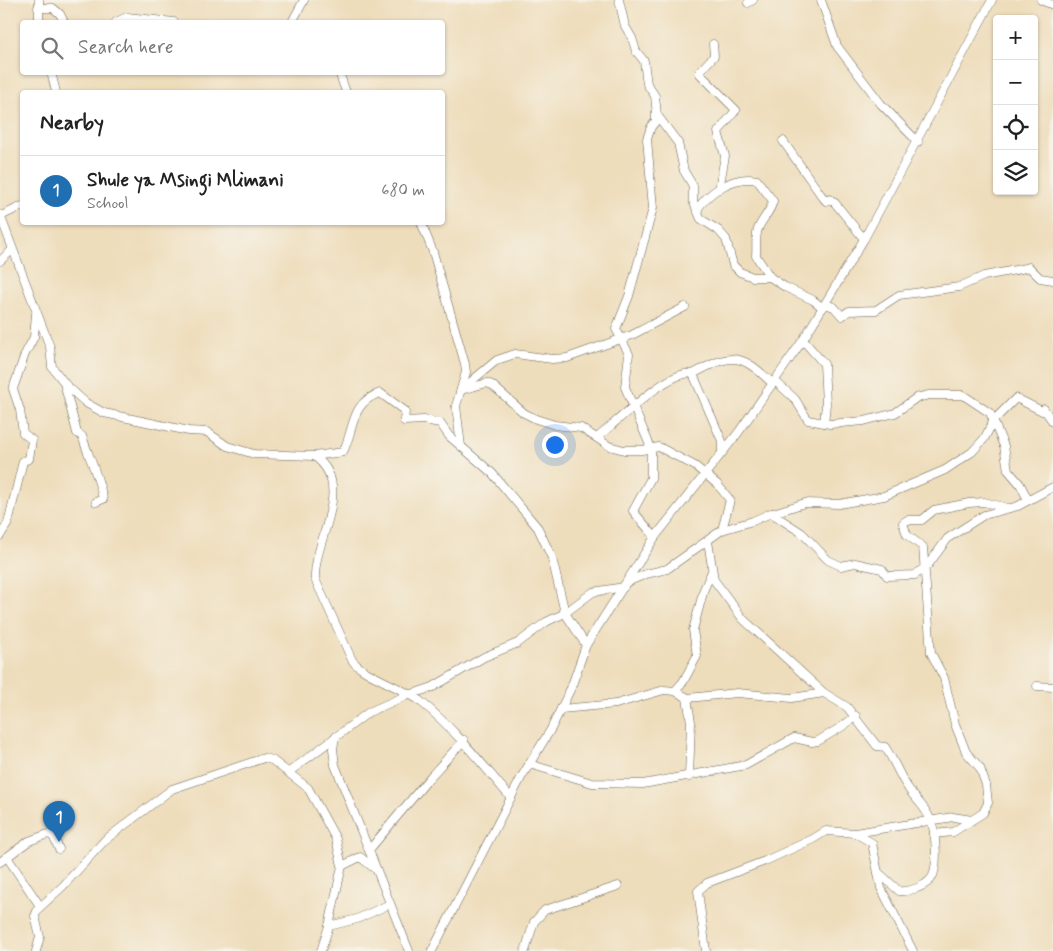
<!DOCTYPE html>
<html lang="en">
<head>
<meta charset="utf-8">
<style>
	body { margin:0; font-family:Mynerve,sans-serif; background:#f6f6f6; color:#222 }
	.controls { position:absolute; right:15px; top:15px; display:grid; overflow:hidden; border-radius:5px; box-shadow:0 1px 4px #0004 }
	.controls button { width:45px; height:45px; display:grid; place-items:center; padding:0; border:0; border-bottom:1px solid #e0e0e0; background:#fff; color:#222; font:25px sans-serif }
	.you { position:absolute; left:554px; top:444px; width:18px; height:18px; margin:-12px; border:4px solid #fff; border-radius:50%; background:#1a73e8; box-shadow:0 0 0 8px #1a73e833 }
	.badge { display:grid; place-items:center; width:32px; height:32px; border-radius:50%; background:#1f6fb2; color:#fff; font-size:16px; font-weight:700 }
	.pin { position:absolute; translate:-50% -41px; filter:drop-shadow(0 1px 2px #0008) }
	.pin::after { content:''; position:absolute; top:26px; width:18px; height:15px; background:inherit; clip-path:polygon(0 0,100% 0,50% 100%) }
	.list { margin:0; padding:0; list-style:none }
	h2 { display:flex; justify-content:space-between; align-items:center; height:65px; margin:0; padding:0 20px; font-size:21px }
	h2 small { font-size:16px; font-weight:400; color:#767676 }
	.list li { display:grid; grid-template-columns:32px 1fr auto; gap:15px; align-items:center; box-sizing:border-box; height:70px; padding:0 20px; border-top:1px solid #e0e0e0 }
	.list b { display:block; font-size:19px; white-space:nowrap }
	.list p { margin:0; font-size:16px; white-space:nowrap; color:#767676 }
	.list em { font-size:16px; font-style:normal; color:#767676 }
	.icon { flex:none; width:28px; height:28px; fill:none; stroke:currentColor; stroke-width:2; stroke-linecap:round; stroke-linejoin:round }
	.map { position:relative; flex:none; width:1053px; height:951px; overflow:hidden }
	.search { position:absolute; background:#fff; box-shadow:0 1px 4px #0004; left:20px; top:20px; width:425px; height:55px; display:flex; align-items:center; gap:12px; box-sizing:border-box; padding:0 18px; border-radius:5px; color:#767676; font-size:19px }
	.panel { position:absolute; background:#fff; box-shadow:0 1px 4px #0004; left:20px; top:90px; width:425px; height:135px; border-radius:5px }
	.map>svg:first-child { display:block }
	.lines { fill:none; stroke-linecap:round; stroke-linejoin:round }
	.minor-casing { stroke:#666054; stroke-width:9 }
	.minor { stroke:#fff; stroke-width:8 }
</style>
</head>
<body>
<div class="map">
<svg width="1053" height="951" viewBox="0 0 1053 951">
	<rect width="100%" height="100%" fill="#f7f3e8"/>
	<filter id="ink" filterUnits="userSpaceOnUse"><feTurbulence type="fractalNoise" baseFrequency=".02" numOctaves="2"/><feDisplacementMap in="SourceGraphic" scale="10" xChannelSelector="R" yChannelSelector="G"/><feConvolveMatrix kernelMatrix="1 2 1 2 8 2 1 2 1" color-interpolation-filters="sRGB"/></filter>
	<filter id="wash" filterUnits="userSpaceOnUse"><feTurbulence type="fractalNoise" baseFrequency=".0096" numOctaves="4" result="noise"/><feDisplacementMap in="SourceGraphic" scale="20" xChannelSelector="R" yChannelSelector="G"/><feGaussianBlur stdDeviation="1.12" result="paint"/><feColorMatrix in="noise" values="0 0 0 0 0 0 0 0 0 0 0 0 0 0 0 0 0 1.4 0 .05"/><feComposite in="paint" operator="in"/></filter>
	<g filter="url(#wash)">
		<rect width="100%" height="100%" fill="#edb"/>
	</g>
	<g filter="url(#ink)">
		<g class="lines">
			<defs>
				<g id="minor">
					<path d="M 39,0 L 39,22"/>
					<path d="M 619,0 L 625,26 L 632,38 L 636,51 L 644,61 L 647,84 L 655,96 L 657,115 L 678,143 L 684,171 L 693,186 L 693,201 L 701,219 L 718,230 L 726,239 L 733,265 L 740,272 L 753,277 L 770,277 L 785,287 L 813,300 L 823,308"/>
					<path d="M 821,0 L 837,46 L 881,104 L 918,142"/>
					<path d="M 1041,0 L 1053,5"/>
					<path d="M 748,3 L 753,0"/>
					<path d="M 38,8 L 53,8 L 60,14 L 64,22"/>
					<path d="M 116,22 L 127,17 L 174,22"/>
					<path d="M 292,22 L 304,0"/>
					<path d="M 713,44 L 714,56 L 700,71 L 700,74 L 736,110 L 718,132 L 725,156 L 719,189"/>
					<path d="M 51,72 L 56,92"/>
					<path d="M 339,72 L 346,92"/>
					<path d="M 783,141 L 821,195 L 826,201 L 830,199 L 835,203 L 864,239"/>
					<path d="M 697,210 C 708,192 734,175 757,180 L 773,201 C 771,211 762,219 758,229 C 755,237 757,247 756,256 L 770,277"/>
					<path d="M 0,215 L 50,347 L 52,367 L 66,385 L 86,403 L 104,413 L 189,431 L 207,432 L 227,446 L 254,454 L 314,456 L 343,452 C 355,428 350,403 380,393 L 405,411 L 404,421 L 424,420 L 440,423 L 449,436 L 492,473 L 538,528 L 552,558 L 565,613 L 586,645"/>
					<path d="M 1,216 L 22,206"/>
					<path d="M 421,222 L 433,252 L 465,364 L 466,372 L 456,406 L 461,446"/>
					<path d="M 0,261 L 12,250"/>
					<path d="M 825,304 L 834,307 L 842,316 L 849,311 L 876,310 L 899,295 L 959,287 L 984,276 L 1026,268 L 1029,267 L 1040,278 L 1053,280"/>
					<path d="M 803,340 L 824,364 L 826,404 L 824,423"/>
					<path d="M 693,374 L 722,441 L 722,451"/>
					<path d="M 775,381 L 795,399 L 808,420 L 830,424 L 864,421 L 895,413 L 916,398 L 929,395 L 963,395 L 990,413 L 1004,446 L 1008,470 L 1020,484 L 1028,500"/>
					<path d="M 64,383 L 77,433 L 82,436 C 89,457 99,478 103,499 L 96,502"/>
					<path d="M 462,389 L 497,360 L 515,354 L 552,359 L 567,358 L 632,335 L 685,307"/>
					<path d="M 461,390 L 487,383 L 492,385 L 524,413 L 536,419 L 555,425 L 581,428 L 609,446 L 624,450 L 642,450 L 659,447 L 695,466 L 717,484 L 730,500 L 722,530"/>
					<path d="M 598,437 C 617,422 670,368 693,374 C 732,352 741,353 773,384"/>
					<path d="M 314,456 C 356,486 313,541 315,579 L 352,660 C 362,675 402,687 420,701 C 455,729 482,764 511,798"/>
					<path d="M 773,513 L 805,503 L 839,504 L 884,496 L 945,470 L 972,452 L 984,439 L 994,420 L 1016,398 L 1042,411 L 1044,409 L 1053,422"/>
					<path d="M 0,536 L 8,523 L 23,461 L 29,459 L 32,440 L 23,433 L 20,410 L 13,389 L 25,354 L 34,337 L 36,314"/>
					<path d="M 655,537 L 633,511 L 651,478 L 651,448 L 625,387 L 629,354 L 616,329 L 629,296 L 653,208 L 647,139 L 651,127 L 656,121 L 656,111"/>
					<path d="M 708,541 L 714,580 L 743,619 L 824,693 L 847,707 L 877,746 L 885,747 C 894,760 899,775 908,788 C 915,799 925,806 930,819 C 936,830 939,869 931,879 C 924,887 909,892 899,891 L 878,872"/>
					<path d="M 627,582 L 646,574 L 667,569 L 722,530 L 753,521 L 771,513 L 802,533 L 828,560 L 841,566 L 855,563 L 882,569 L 887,576 L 915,575 L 928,565 L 948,538 L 984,515 L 1018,506 L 1053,487"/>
					<path d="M 1037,686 L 1053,687"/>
					<path d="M 675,691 L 683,682 L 697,656 L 693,630 L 704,589 L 712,571"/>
					<path d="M 687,698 L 691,722 L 689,777"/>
					<path d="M 561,709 L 616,704 L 664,690 L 675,691 L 688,698 L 737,693 L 792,698 L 824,693"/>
					<path d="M 335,737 L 333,749 L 335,765 L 409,951"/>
					<path d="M 529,764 L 592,783 L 643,784 L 746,765 L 794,738 L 812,742 L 818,741 L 843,726 L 856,716"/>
					<path d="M 289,772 L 369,712 L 403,697 L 433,687 L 484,657 L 518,643 L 546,622 L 565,613 L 593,592 L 624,587"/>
					<path d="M 857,834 L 872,843 L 881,888 L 913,951"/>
					<path d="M 934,834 L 953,832 L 983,813 L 988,803 L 986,785 L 980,768 L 966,752 L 955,724 L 944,678 L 931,653 L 923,547 L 907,535 L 903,523 L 907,520 L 922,520 L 934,510 L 969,503 L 984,502 L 1008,508"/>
					<path d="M 369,850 L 431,776 L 464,740"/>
					<path d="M 7,857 L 40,906"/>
					<path d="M 0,862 L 29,841 L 48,834 L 53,836 L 59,849"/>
					<path d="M 342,866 L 360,857 L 374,868"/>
					<path d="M 329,926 L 357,919 L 390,904"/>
					<path d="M 36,951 L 40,937 L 35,916 L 38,909 L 63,886 L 105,840 L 172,789 L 264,758 L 272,760 L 308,788 L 336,839 L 342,866 L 329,926 L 321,951"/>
					<path d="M 432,951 L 522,776 L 551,729 L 571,688 L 586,645 L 655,537 L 738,433 L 803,340 L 864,239 L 992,0"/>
					<path d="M 525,951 L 534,922 L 545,910 L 618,886"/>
					<path d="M 706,951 L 698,891 L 707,883 L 765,861 L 813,839 L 826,831 L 855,833 L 953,817 L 972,820"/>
				</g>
			</defs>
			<use href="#minor" class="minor-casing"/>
			<use href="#minor" class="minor"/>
		</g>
	</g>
</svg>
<div class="controls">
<button>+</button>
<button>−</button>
<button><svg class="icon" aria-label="locate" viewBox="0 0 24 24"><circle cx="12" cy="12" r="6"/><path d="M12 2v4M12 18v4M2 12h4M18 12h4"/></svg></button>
<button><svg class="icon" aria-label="layers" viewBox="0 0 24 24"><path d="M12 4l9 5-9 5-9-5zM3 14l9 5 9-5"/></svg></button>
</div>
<div class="you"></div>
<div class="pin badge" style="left:59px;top:842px">1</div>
<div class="search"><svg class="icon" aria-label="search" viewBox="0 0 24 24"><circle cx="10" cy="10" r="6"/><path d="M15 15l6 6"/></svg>Search here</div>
<section class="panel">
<h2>Nearby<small></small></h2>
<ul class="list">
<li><span class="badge">1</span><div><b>Shule ya Msingi Mlimani</b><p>School</p></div><em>680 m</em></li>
</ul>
</section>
</div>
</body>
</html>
